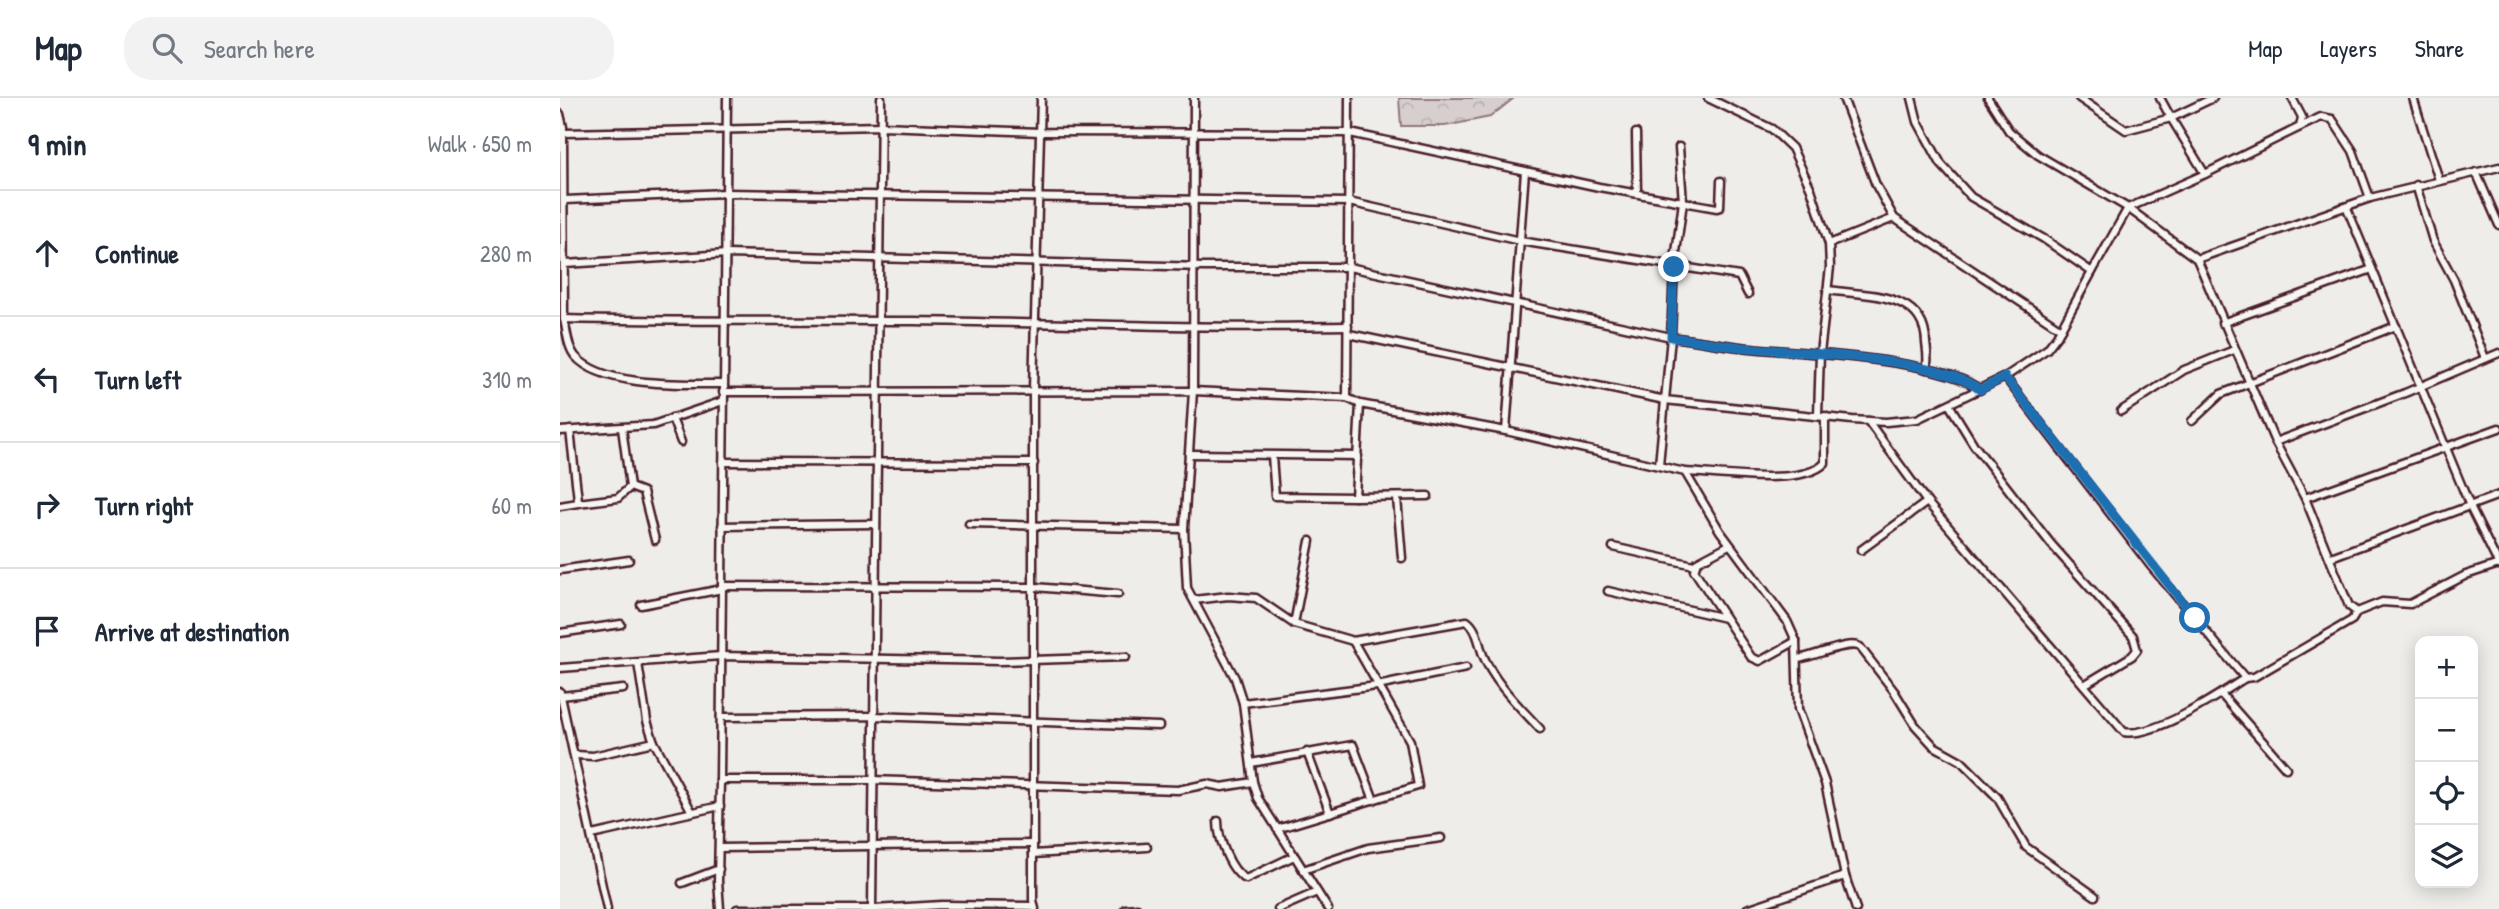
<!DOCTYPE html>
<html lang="en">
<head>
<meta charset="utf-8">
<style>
	body { margin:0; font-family:"Patrick Hand",sans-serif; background:#f2f2f3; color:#1f2937 }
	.controls { position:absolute; right:21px; bottom:21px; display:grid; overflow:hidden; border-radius:14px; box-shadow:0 4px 18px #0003 }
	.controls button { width:63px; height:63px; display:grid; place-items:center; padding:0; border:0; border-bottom:2px solid #e0e1e3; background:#fff; color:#1f2937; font:35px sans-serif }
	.stop { position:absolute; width:21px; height:21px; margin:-16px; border:5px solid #1f6fb2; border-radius:50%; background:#fff }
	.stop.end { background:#1f6fb2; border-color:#fff; box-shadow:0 2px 7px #0008 }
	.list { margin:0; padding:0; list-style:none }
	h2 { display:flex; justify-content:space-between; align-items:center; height:91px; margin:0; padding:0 28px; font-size:30px }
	h2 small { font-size:23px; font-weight:400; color:#747a83 }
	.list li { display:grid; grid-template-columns:46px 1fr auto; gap:21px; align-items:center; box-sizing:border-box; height:126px; padding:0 28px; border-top:2px solid #e0e1e3 }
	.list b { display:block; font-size:26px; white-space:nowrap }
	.list em { font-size:23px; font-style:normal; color:#747a83 }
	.icon { flex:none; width:38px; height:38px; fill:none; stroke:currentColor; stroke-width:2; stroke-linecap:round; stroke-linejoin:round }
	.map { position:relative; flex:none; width:1939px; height:811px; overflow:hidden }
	header { display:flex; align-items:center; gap:42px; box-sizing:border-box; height:98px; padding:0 35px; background:#fff; border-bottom:2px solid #e0e1e3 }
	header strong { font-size:33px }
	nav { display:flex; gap:38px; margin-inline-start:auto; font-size:24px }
	.search { width:490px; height:63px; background:#f2f2f3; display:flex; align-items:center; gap:18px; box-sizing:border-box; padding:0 24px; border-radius:28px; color:#747a83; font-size:26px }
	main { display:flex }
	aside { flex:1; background:#fff }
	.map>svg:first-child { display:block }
	.forest { fill:url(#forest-crowns); stroke:#90777c; stroke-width:2 }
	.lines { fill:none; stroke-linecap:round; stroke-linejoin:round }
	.street-casing { stroke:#4a1f2b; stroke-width:11 }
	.street { stroke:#f6f6f2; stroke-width:6 }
	.route { stroke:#1f6fb2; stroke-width:9 }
</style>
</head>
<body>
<header>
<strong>Map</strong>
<div class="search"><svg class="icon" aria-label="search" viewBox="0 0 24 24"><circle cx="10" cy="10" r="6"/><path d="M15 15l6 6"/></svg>Search here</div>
<nav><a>Map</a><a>Layers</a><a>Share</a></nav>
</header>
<main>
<aside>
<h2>9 min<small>Walk · 650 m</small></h2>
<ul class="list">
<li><svg class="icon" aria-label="ahead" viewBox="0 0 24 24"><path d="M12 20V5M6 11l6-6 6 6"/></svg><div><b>Continue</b></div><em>280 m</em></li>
<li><svg class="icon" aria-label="left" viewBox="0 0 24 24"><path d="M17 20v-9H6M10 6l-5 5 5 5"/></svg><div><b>Turn left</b></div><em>310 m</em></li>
<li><svg class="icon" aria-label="right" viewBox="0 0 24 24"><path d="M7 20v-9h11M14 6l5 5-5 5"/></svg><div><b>Turn right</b></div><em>60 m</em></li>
<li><svg class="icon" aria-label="arrive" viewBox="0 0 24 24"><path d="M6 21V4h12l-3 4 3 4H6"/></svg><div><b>Arrive at destination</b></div></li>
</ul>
</aside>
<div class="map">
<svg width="1939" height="811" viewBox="0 0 1939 811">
	<defs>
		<pattern id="forest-crowns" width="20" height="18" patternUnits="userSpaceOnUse" patternTransform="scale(1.75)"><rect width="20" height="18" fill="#d7cfce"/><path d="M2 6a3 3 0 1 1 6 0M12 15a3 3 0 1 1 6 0" fill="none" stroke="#bab1b1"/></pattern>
	</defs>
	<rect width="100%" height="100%" fill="#efedea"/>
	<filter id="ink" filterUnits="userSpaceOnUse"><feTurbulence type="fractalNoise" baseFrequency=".0143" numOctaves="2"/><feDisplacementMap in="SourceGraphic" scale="14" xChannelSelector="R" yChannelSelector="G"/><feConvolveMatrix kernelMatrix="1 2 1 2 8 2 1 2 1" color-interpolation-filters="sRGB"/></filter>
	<g filter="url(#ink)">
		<path class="forest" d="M 839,0 L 954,0 L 930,19 L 885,28 L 841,28 Z"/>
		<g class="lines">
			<defs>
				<g id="street">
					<path d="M 167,0 L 160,682 L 311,682 L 618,692 L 647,686 L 662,689 L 693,684"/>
					<path d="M 1148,0 L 1212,31 L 1232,50 L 1251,91 L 1269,146 L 1270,169 L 1260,255 L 1258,317"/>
					<path d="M 1283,0 L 1316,87 L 1334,120 L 1501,231"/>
					<path d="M 1428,0 L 1449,33 L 1478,57 L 1568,110 L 1637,161 L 1715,344 L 1745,400 L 1939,330"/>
					<path d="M 1519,0 L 1566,32 L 1611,20 L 1645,76 L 1568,110 L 1532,174"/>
					<path d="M 1600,0 L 1611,20 L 1653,0"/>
					<path d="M 1853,0 L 1879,82"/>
					<path d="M 0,16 L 3,29 L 4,221 C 7,233 7,248 15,258 C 43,290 124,286 163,286"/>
					<path d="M 1740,29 L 1761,19 L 1772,21 L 1793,53 L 1810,100"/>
					<path d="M 4,35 L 322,28 L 480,34 L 790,35 L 1039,89 L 1157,110 L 1160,109 L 1161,83"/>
					<path d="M 1076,35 L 1077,95"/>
					<path d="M 1119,49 L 1123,104 L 1114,169 L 1111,239 C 1134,242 1157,246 1180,249 C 1234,255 1383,260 1420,292"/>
					<path d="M 1916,74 L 1939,127"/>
					<path d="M 1645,76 L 1740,29 L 1742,19 L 1732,0"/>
					<path d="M 1856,87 L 1873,143 L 1894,182 L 1925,260"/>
					<path d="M 5,102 L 166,95 L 789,104 L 960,143 L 1179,178 L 1188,196"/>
					<path d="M 1787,110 L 1912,413 L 1939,467"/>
					<path d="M 1269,146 L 1334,120"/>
					<path d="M 1637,161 L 1810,100 L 1939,69"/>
					<path d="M 5,166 L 167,156 L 644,169 L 789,169 L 1111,239 L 1105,302 L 1292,322 L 1326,324 L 1357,321 L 1445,279 L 1487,251 L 1497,238 L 1532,174 L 1484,141 L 1411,99 L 1381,66 L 1358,24 L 1352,0"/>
					<path d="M 1268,192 C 1306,198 1365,193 1366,245 C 1367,254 1369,262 1366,271"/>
					<path d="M 4,221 C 121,224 237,222 354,223 C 499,225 643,231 788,228"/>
					<path d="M 1662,225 L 1812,171"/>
					<path d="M 789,236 L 1105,302 L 1099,367"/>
					<path d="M 1445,279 L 1590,467 L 1685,580 L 1694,579 L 1792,522 L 1797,514"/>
					<path d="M 163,294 L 633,293 L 787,300 L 800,306 L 946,333 L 1125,374 L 1160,433 L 1227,523 L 1236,543 L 1238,611 L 1265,685 L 1285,778 L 1296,811"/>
					<path d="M 787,300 L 789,0"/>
					<path d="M 800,306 L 795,399 L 868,398"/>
					<path d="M 1390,308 L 1414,347 L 1491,446 L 1573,538 L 1577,552 L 1572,558 L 1524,587"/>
					<path d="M 1561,313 L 1624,272 L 1674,252"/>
					<path d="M 112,320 L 121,344"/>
					<path d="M 1632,323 L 1661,296 L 1836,228"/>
					<path d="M 62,330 L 70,389 L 83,394 L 95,442"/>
					<path d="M 0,333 L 93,327 L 163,303"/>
					<path d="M 946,333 L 965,73"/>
					<path d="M 1715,344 L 1845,295 L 1939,255"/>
					<path d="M 629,356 L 798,358"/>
					<path d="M 712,358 L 715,398 L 795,399"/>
					<path d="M 163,364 L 474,365"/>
					<path d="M 1125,374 C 1158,375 1242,389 1265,365 L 1265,318"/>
					<path d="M 837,400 L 842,460"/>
					<path d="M 1745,400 L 1789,508 L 1797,514 L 1822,504 L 1850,506 L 1906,477 L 1939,466"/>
					<path d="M 1367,404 L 1564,634 C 1594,640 1659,597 1685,580"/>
					<path d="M 18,405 L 58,400 L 70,389"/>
					<path d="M 0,408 L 18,405 L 18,402 L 10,332"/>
					<path d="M 409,426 L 624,431 L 627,490 L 675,580 L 683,605 L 693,684 L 698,700 L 768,811"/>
					<path d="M 162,428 L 316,426"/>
					<path d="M 624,431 L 633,293 L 634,0"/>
					<path d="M 1169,447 L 1137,464 L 1134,472 L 1191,559 L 1200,563 L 1236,543"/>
					<path d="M 1053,449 L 1134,467"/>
					<path d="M 1301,452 L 1367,404 L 1308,323"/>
					<path d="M 1771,459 L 1939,397"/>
					<path d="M 0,472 L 69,462"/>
					<path d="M 162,488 L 475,489 L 558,496"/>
					<path d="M 1048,493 L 1165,520"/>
					<path d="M 634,502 L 668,498 L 696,500 L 734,526 L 793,543 L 907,523 C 917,530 919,546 923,557 C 934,585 960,609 980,631"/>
					<path d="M 81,507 L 162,491"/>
					<path d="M 734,526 L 750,443"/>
					<path d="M 0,535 L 61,526"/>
					<path d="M 1237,561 C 1254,559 1288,542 1300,549 L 1334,593 L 1355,627 L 1374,648 L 1401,663 L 1437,699 L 1466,749 L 1535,798"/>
					<path d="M 78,565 L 87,623 L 94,644 L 132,714"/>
					<path d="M 0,570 L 161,558 L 440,563 L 566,559"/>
					<path d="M 0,594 L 47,811"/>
					<path d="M 1661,596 L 1726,670"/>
					<path d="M 1,598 L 63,591"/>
					<path d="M 683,605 L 817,588 L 906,570"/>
					<path d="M 161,619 L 313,618 L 599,628"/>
					<path d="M 747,654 L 770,715"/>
					<path d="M 16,657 L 33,658 L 94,644"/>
					<path d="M 691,665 L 793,647 L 814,702"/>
					<path d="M 160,682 L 158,783 L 160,811"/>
					<path d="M 658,723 C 658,740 670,774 686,781 L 734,758"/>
					<path d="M 717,731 L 858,688 L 850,643 L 793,543"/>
					<path d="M 32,737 L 160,708"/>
					<path d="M 160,750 L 473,746"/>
					<path d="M 473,756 L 587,749"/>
					<path d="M 743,772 L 808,750 L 881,740"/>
					<path d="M 122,785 L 159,771"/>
					<path d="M 177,811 L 310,811"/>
					<path d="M 312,811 L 321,0"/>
					<path d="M 314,811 L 382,807 L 473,808"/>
					<path d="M 475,811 L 473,802 L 473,292 L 481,0"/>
					<path d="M 565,811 L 577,810"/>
					<path d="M 718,811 L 757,794"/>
					<path d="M 1187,811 L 1285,778"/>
				</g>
			</defs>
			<use href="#street" class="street-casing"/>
			<use href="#street" class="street"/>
		</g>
	</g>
	<g class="lines" filter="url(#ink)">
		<path class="route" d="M 1114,169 L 1111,239 C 1134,242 1157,246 1180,249 C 1234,254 1382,260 1420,292 L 1445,279 L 1635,520"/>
	</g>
</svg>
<div class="controls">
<button>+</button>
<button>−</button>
<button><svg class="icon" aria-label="locate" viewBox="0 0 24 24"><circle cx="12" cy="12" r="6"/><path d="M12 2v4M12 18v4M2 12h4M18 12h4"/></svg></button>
<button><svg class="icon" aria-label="layers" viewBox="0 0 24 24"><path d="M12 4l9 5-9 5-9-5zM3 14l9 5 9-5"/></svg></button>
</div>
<div class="stop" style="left:1635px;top:520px"></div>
<div class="stop end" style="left:1114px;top:169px"></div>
</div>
</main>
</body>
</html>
